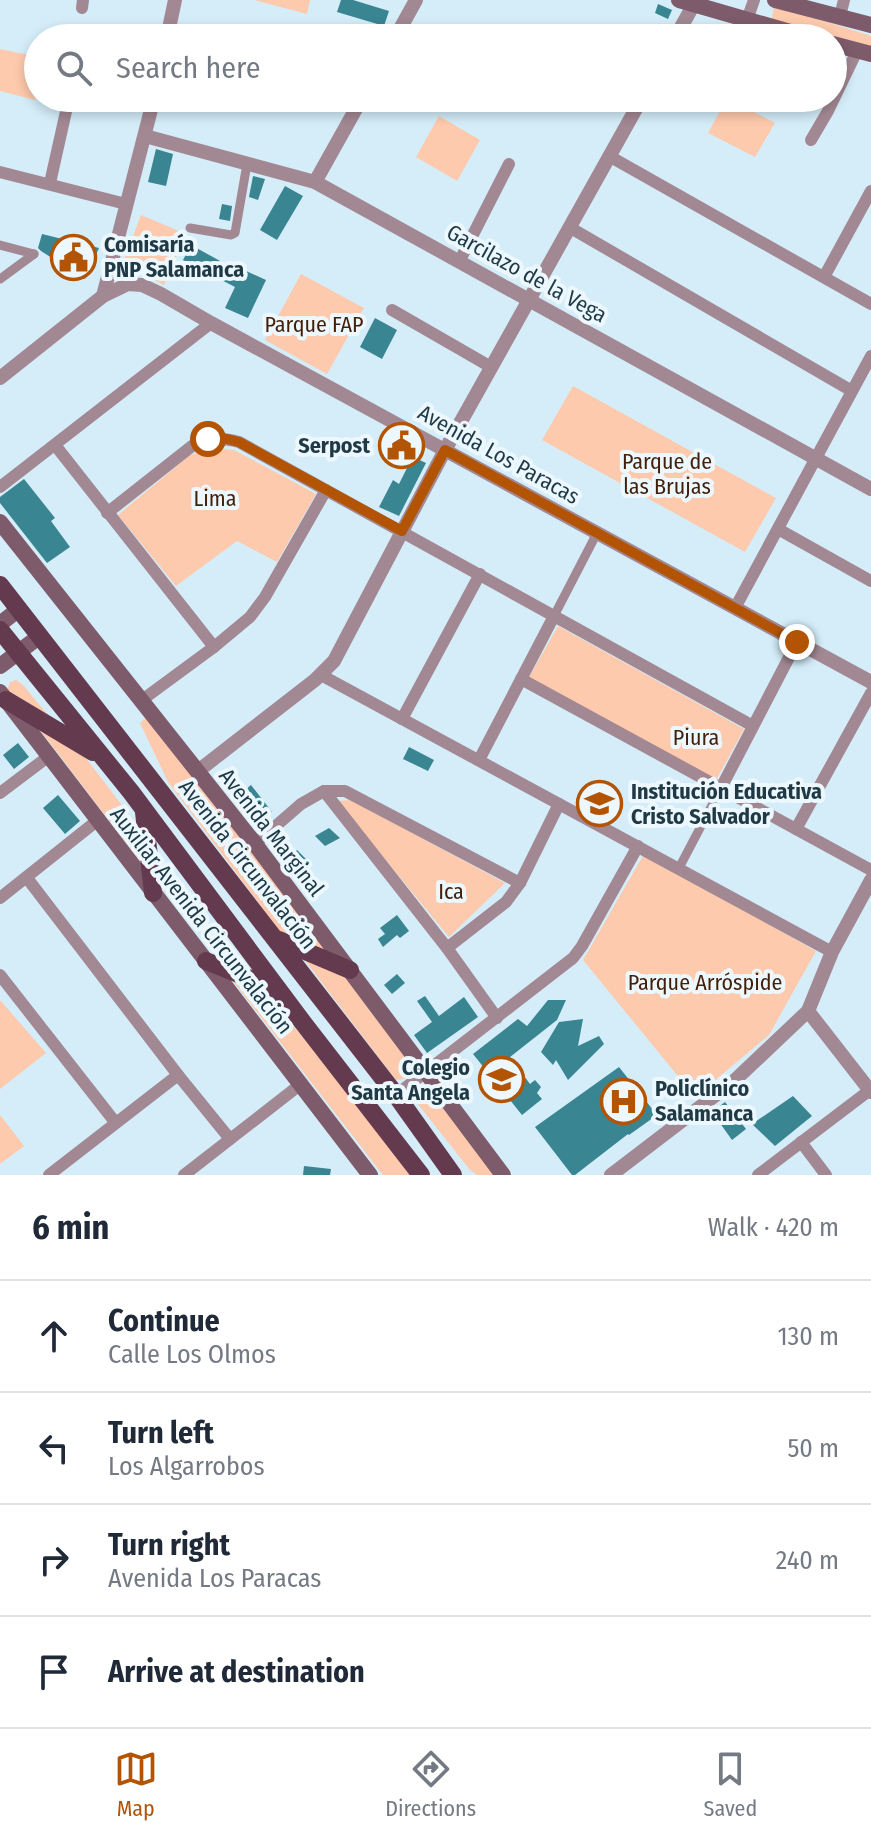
<!DOCTYPE html>
<html lang="en">
<head>
<meta charset="utf-8">
<style>
	body { margin:0; font-family:"Fira Sans Condensed",sans-serif; background:#f2f2f3; color:#1f2937 }
	.stop { position:absolute; width:24px; height:24px; margin:-18px; border:6px solid #b25404; border-radius:50%; background:#fff }
	.stop.end { background:#b25404; border-color:#fff; box-shadow:0 2px 8px #0008 }
	.list { margin:0; padding:0; list-style:none }
	h2 { display:flex; justify-content:space-between; align-items:center; height:104px; margin:0; padding:0 32px; font-size:34px }
	h2 small { font-size:26px; font-weight:400; color:#747a83 }
	.list li { display:grid; grid-template-columns:52px 1fr auto; gap:24px; align-items:center; box-sizing:border-box; height:112px; padding:0 32px; border-top:2px solid #e0e1e3 }
	.list b { display:block; font-size:30px; white-space:nowrap }
	.list p { margin:0; font-size:26px; white-space:nowrap; color:#747a83 }
	.list em { font-size:26px; font-style:normal; color:#747a83 }
	.icon { flex:none; width:44px; height:44px; fill:none; stroke:currentColor; stroke-width:2; stroke-linecap:round; stroke-linejoin:round }
	.map { position:relative; flex:none; width:871px; height:1175px; overflow:hidden }
	.search { position:absolute; background:#fff; box-shadow:0 4px 12px #0003; left:24px; right:24px; top:24px; height:88px; display:flex; align-items:center; gap:20px; box-sizing:border-box; padding:0 28px; border-radius:44px; color:#747a83; font-size:30px }
	.sheet { height:552px; background:#fff }
	nav { display:flex; justify-content:space-around; align-items:center; box-sizing:border-box; height:112px; border-top:2px solid #e0e1e3; background:#fff; font-size:22px; color:#747a83 }
	nav a { display:grid; justify-items:center; gap:4px }
	nav .on { color:#b25404 }
	.map>svg:first-child { display:block }
	.green { fill:#fecaad }
	.building { fill:#398592 }
	.lines { fill:none; stroke-linecap:round; stroke-linejoin:round }
	.pedestrian { stroke:#a28893; stroke-width:9 }
	.minor { stroke:#a28893; stroke-width:12 }
	.tertiary { stroke:#a28893; stroke-width:14 }
	.secondary { stroke:#7e5b6b; stroke-width:16 }
	.primary { stroke:#643a4e; stroke-width:18 }
	.route { stroke:#b25404; stroke-width:10 }
	.labels { text-anchor:middle; stroke-width:8; stroke-linejoin:round; paint-order:stroke }
	.poi-label { font-size:22px; font-weight:bold; fill:#1f3945; stroke:#ecf8fe; text-anchor:start }
	.street-label { font-size:22px; fill:#1f3945; stroke:#ecf8fe }
	.park-label { font-size:22px; fill:#421f08; stroke:#ecf8fe }
</style>
</head>
<body>
<div class="map">
<svg width="871" height="1175" viewBox="0 0 871 1175">
	<rect width="100%" height="100%" fill="#d4edf9"/>
	<g class="green">
		<path d="M 254,0 L 310,0 L 307,14 Z"/>
		<path d="M 774,5 L 871,36 L 871,48 L 772,19 Z"/>
		<path d="M 0,49 L 38,57 L 38,87 L 35,100 L 0,91 Z"/>
		<path d="M 727,98 L 775,123 L 755,157 L 708,133 Z"/>
		<path d="M 439,116 L 480,140 L 457,181 L 416,157 Z"/>
		<path d="M 141,215 L 186,234 L 164,285 L 123,263 Z"/>
		<path d="M 301,274 L 364,308 L 327,374 L 265,340 Z"/>
		<path d="M 573,386 L 776,498 L 745,552 L 542,440 Z"/>
		<path d="M 213,448 L 234,450 L 316,494 L 277,562 L 237,541 L 176,586 L 118,515 L 190,455 Z"/>
		<path d="M 558,626 L 744,729 L 715,782 L 528,679 Z"/>
		<path d="M 16,680 L 23,685 L 52,720 L 7,691 L 10,682 Z"/>
		<path d="M 30,717 L 72,740 L 141,830 L 150,874 Z"/>
		<path d="M 146,718 L 333,955 L 281,933 L 168,782 L 140,723 Z"/>
		<path d="M 351,800 L 505,883 L 449,937 L 337,801 Z"/>
		<path d="M 644,854 L 816,951 L 769,1035 L 695,1097 L 583,960 Z"/>
		<path d="M 300,954 L 354,982 L 416,1071 C 410,1078 405,1079 396,1080 Z"/>
		<path d="M 229,976 L 270,997 L 412,1172 L 409,1175 L 383,1175 Z"/>
		<path d="M 0,1000 L 46,1053 L 0,1089 Z"/>
		<path d="M 423,1085 L 431,1087 L 499,1175 L 477,1175 L 470,1170 L 414,1099 L 415,1091 Z"/>
		<path d="M 0,1115 L 24,1146 L 0,1164 Z"/>
	</g>
	<g class="building">
		<path d="M 341,0 L 353,0 L 389,11 L 384,26 L 337,12 Z"/>
		<path d="M 658,4 L 672,10 L 668,19 L 655,13 Z"/>
		<path d="M 156,149 L 173,154 L 166,186 L 148,182 Z"/>
		<path d="M 253,176 L 265,179 L 258,200 L 249,197 Z"/>
		<path d="M 285,186 L 303,196 L 277,240 L 260,230 Z"/>
		<path d="M 222,204 L 232,206 L 230,221 L 219,219 Z"/>
		<path d="M 42,234 L 99,248 L 85,279 L 41,251 L 38,248 Z"/>
		<path d="M 191,245 L 242,273 L 244,270 L 266,280 L 248,318 L 225,308 L 235,287 L 183,260 Z"/>
		<path d="M 375,318 L 397,330 L 382,359 L 360,347 Z"/>
		<path d="M 399,438 L 408,443 L 400,457 L 391,452 Z"/>
		<path d="M 407,454 L 426,463 L 399,516 L 379,507 L 393,480 L 399,484 L 408,466 L 402,463 Z"/>
		<path d="M 24,479 L 55,518 L 51,521 L 70,547 L 47,563 L 0,503 L 0,497 Z"/>
		<path d="M 18,743 L 29,757 L 14,769 L 3,755 Z"/>
		<path d="M 409,747 L 434,760 L 428,771 L 403,759 Z"/>
		<path d="M 251,785 L 272,812 L 255,826 L 234,799 Z"/>
		<path d="M 58,795 L 80,821 L 65,834 L 43,808 Z"/>
		<path d="M 329,828 L 340,838 L 325,846 L 315,836 Z"/>
		<path d="M 297,850 L 310,863 L 292,873 L 283,861 Z"/>
		<path d="M 397,915 L 409,931 L 400,938 L 397,935 L 383,947 L 378,939 L 385,934 L 380,928 Z"/>
		<path d="M 397,974 L 405,983 L 392,994 L 384,985 Z"/>
		<path d="M 425,996 L 439,1016 L 464,997 L 478,1017 L 427,1053 L 414,1035 L 432,1022 L 417,1001 Z"/>
		<path d="M 548,1000 L 566,1000 L 557,1020 L 510,1057 L 530,1084 L 535,1080 L 541,1087 L 537,1093 L 542,1099 L 522,1115 L 473,1054 L 518,1019 L 527,1026 Z"/>
		<path d="M 583,1019 L 578,1046 L 599,1036 L 604,1044 L 568,1080 L 556,1060 L 553,1065 L 541,1052 L 559,1022 Z"/>
		<path d="M 619,1067 L 657,1115 L 629,1135 L 628,1134 L 575,1175 L 572,1175 L 535,1127 Z"/>
		<path d="M 793,1096 L 812,1116 L 775,1146 L 752,1124 Z"/>
		<path d="M 725,1102 L 746,1129 L 732,1140 L 712,1112 Z"/>
		<path d="M 304,1166 L 331,1169 L 330,1175 L 303,1175 Z"/>
	</g>
	<g class="lines">
		<g class="pedestrian">
			<path d="M 190,228 L 231,235 L 235,233 L 247,164"/>
			<path d="M 0,245 L 34,254"/>
			<path d="M 0,279 L 34,254"/>
			<path d="M 554,616 L 597,533"/>
			<path d="M 679,868 L 721,788"/>
		</g>
		<g class="minor">
			<path d="M 82,8 L 83,0"/>
			<path d="M 840,16 L 844,0"/>
			<path d="M 747,20 L 754,0"/>
			<path d="M 339,98 L 360,102"/>
			<path d="M 811,140 L 828,111 L 857,51"/>
			<path d="M 609,156 L 871,304"/>
			<path d="M 0,172 L 126,204"/>
			<path d="M 50,183 L 69,98"/>
			<path d="M 569,227 L 852,391"/>
			<path d="M 459,262 L 509,164"/>
			<path d="M 824,277 L 871,191"/>
			<path d="M 392,310 L 491,367"/>
			<path d="M 55,445 L 214,647"/>
			<path d="M 0,487 L 211,323"/>
			<path d="M 107,513 L 192,446 C 209,438 220,437 239,442 L 753,726"/>
			<path d="M 778,529 L 871,581"/>
			<path d="M 735,608 L 871,356"/>
			<path d="M 321,675 L 832,952"/>
			<path d="M 521,679 L 871,870"/>
			<path d="M 142,700 L 214,647 L 250,617 L 265,597 L 326,490"/>
			<path d="M 402,719 L 480,574"/>
			<path d="M 479,760 L 554,616"/>
			<path d="M 721,788 L 797,642"/>
			<path d="M 324,791 L 447,948 L 497,1018"/>
			<path d="M 0,793 L 49,756"/>
			<path d="M 796,829 L 871,693"/>
			<path d="M 255,844 L 301,804 L 324,791 L 345,791 L 520,883"/>
			<path d="M 27,878 L 178,1075 L 230,1139"/>
			<path d="M 0,898 L 98,820"/>
			<path d="M 447,948 L 506,902 L 520,883 L 559,804"/>
			<path d="M 0,975 L 115,1122"/>
			<path d="M 396,1095 L 573,958 L 582,946 L 638,846"/>
			<path d="M 801,1142 L 826,1175"/>
			<path d="M 49,1175 L 178,1075"/>
			<path d="M 184,1175 L 301,1084"/>
			<path d="M 758,1175 L 870,1090"/>
		</g>
		<g class="tertiary">
			<path d="M 167,38 L 175,0"/>
			<path d="M 395,38 L 416,0"/>
			<path d="M 675,38 L 694,4"/>
			<path d="M 145,136 L 315,182 L 871,489"/>
			<path d="M 315,182 L 362,98"/>
			<path d="M 103,296 L 154,98"/>
			<path d="M 0,378 L 103,296 L 128,284 L 142,285 L 161,294 L 211,323 L 871,682"/>
			<path d="M 198,771 L 315,680 L 334,661 L 445,450 L 642,98"/>
			<path d="M 808,1011 L 871,1092"/>
			<path d="M 611,1175 L 734,1081 L 808,1011 L 832,952 L 871,880"/>
		</g>
		<g class="secondary">
			<path d="M 679,0 L 811,38"/>
			<path d="M 775,0 L 871,25"/>
			<path d="M 833,44 L 871,54"/>
			<path d="M 0,522 L 255,844 L 503,1175"/>
			<path d="M 0,624 L 19,609"/>
			<path d="M 0,666 L 40,636"/>
			<path d="M 0,692 L 370,1175"/>
		</g>
		<g class="primary">
			<path d="M 0,585 L 396,1095 L 453,1175"/>
			<path d="M 0,630 L 131,792 L 301,1020 L 421,1175"/>
			<path d="M 6,700 L 93,752"/>
			<path d="M 144,812 L 153,893"/>
			<path d="M 279,940 L 350,970"/>
			<path d="M 206,961 L 278,990"/>
		</g>
	</g>
	<g class="lines">
		<path class="route" d="M 208,439 L 223,438 L 239,442 L 402,531 L 445,450 L 797,642"/>
	</g>
	<defs>
		<symbol id="civic-ring" viewBox="-11 -11 22 22"><circle r="9.5" fill="#ecf8fe" stroke="#b25404" stroke-width="1.5"/><path d="M-.6-6.5H3V-4.5H.6V-3L4-1V1h2V6H-6V1h2V-1L-.6-3ZM-1.2 2.5V6h2.4V2.5Z" fill="#b25404"/></symbol>
		<symbol id="school-ring" viewBox="-11 -11 22 22"><circle r="9.5" fill="#ecf8fe" stroke="#b25404" stroke-width="1.5"/><path d="M0-5L7-2L0 1L-7-2ZM-4 1L0 2.5L4 1V4Q0 6-4 4Z" fill="#b25404"/></symbol>
		<symbol id="hospital-ring" viewBox="-11 -11 22 22"><circle r="9.5" fill="#ecf8fe" stroke="#b25404" stroke-width="1.5"/><path d="M-5-5h3v3.5h4V-5h3V5h-3V1.5h-4V5h-3Z" fill="#b25404"/></symbol>
	</defs>
	<g fill-rule="evenodd">
		<use href="#civic-ring" x="48" y="232" width="51" height="51"/>
		<use href="#civic-ring" x="376" y="420" width="51" height="51"/>
		<use href="#school-ring" x="574" y="778" width="51" height="51"/>
		<use href="#school-ring" x="476" y="1054" width="51" height="51"/>
		<use href="#hospital-ring" x="598" y="1076" width="51" height="51"/>
	</g>
	<g class="labels">
		<g class="poi-label">
			<text x="104" y="252">Comisaría<tspan x="104" dy="25">PNP Salamanca</tspan></text>
			<text x="370" y="453" text-anchor="end">Serpost</text>
			<text x="631" y="799">Institución Educativa<tspan x="631" dy="25">Cristo Salvador</tspan></text>
			<text x="470" y="1075" text-anchor="end">Colegio<tspan x="470" dy="25">Santa Angela</tspan></text>
			<text x="655" y="1096">Policlínico<tspan x="655" dy="25">Salamanca</tspan></text>
		</g>
		<g class="street-label">
			<text transform="translate(527 273) rotate(29)" y="8">Garcilazo de la Vega</text>
			<text transform="translate(499 454) rotate(29)" y="8">Avenida Los Paracas</text>
			<text transform="translate(272 832) rotate(52)" y="8">Avenida Marginal</text>
			<text transform="translate(248 864) rotate(52)" y="8">Avenida Circunvalación</text>
			<text transform="translate(202 920) rotate(52)" y="8">Auxiliar Avenida Circunvalación</text>
		</g>
		<g class="park-label">
			<text x="314" y="332">Parque FAP</text>
			<text x="667" y="469">Parque de<tspan x="667" dy="25">las Brujas</tspan></text>
			<text x="215" y="506">Lima</text>
			<text x="696" y="745">Piura</text>
			<text x="451" y="899">Ica</text>
			<text x="705" y="990">Parque Arróspide</text>
		</g>
	</g>
</svg>
<div class="stop" style="left:208px;top:439px"></div>
<div class="stop end" style="left:797px;top:642px"></div>
<div class="search"><svg class="icon" aria-label="search" viewBox="0 0 24 24"><circle cx="10" cy="10" r="6"/><path d="M15 15l6 6"/></svg>Search here</div>
</div>
<section class="sheet">
<h2>6 min<small>Walk · 420 m</small></h2>
<ul class="list">
<li><svg class="icon" aria-label="ahead" viewBox="0 0 24 24"><path d="M12 20V5M6 11l6-6 6 6"/></svg><div><b>Continue</b><p>Calle Los Olmos</p></div><em>130 m</em></li>
<li><svg class="icon" aria-label="left" viewBox="0 0 24 24"><path d="M17 20v-9H6M10 6l-5 5 5 5"/></svg><div><b>Turn left</b><p>Los Algarrobos</p></div><em>50 m</em></li>
<li><svg class="icon" aria-label="right" viewBox="0 0 24 24"><path d="M7 20v-9h11M14 6l5 5-5 5"/></svg><div><b>Turn right</b><p>Avenida Los Paracas</p></div><em>240 m</em></li>
<li><svg class="icon" aria-label="arrive" viewBox="0 0 24 24"><path d="M6 21V4h12l-3 4 3 4H6"/></svg><div><b>Arrive at destination</b></div></li>
</ul>
</section>
<nav>
<a class="on"><svg class="icon" aria-label="map" viewBox="0 0 24 24"><path d="M3 6l6-2 6 2 6-2v14l-6 2-6-2-6 2zM9 4v14M15 6v14"/></svg>Map</a>
<a><svg class="icon" aria-label="directions" viewBox="0 0 24 24"><path d="M12 3l9 9-9 9-9-9zM9 14v-3h6M13 9l2 2-2 2"/></svg>Directions</a>
<a><svg class="icon" aria-label="saved" viewBox="0 0 24 24"><path d="M7 4h10v16l-5-4-5 4z"/></svg>Saved</a>
</nav>
</body>
</html>
